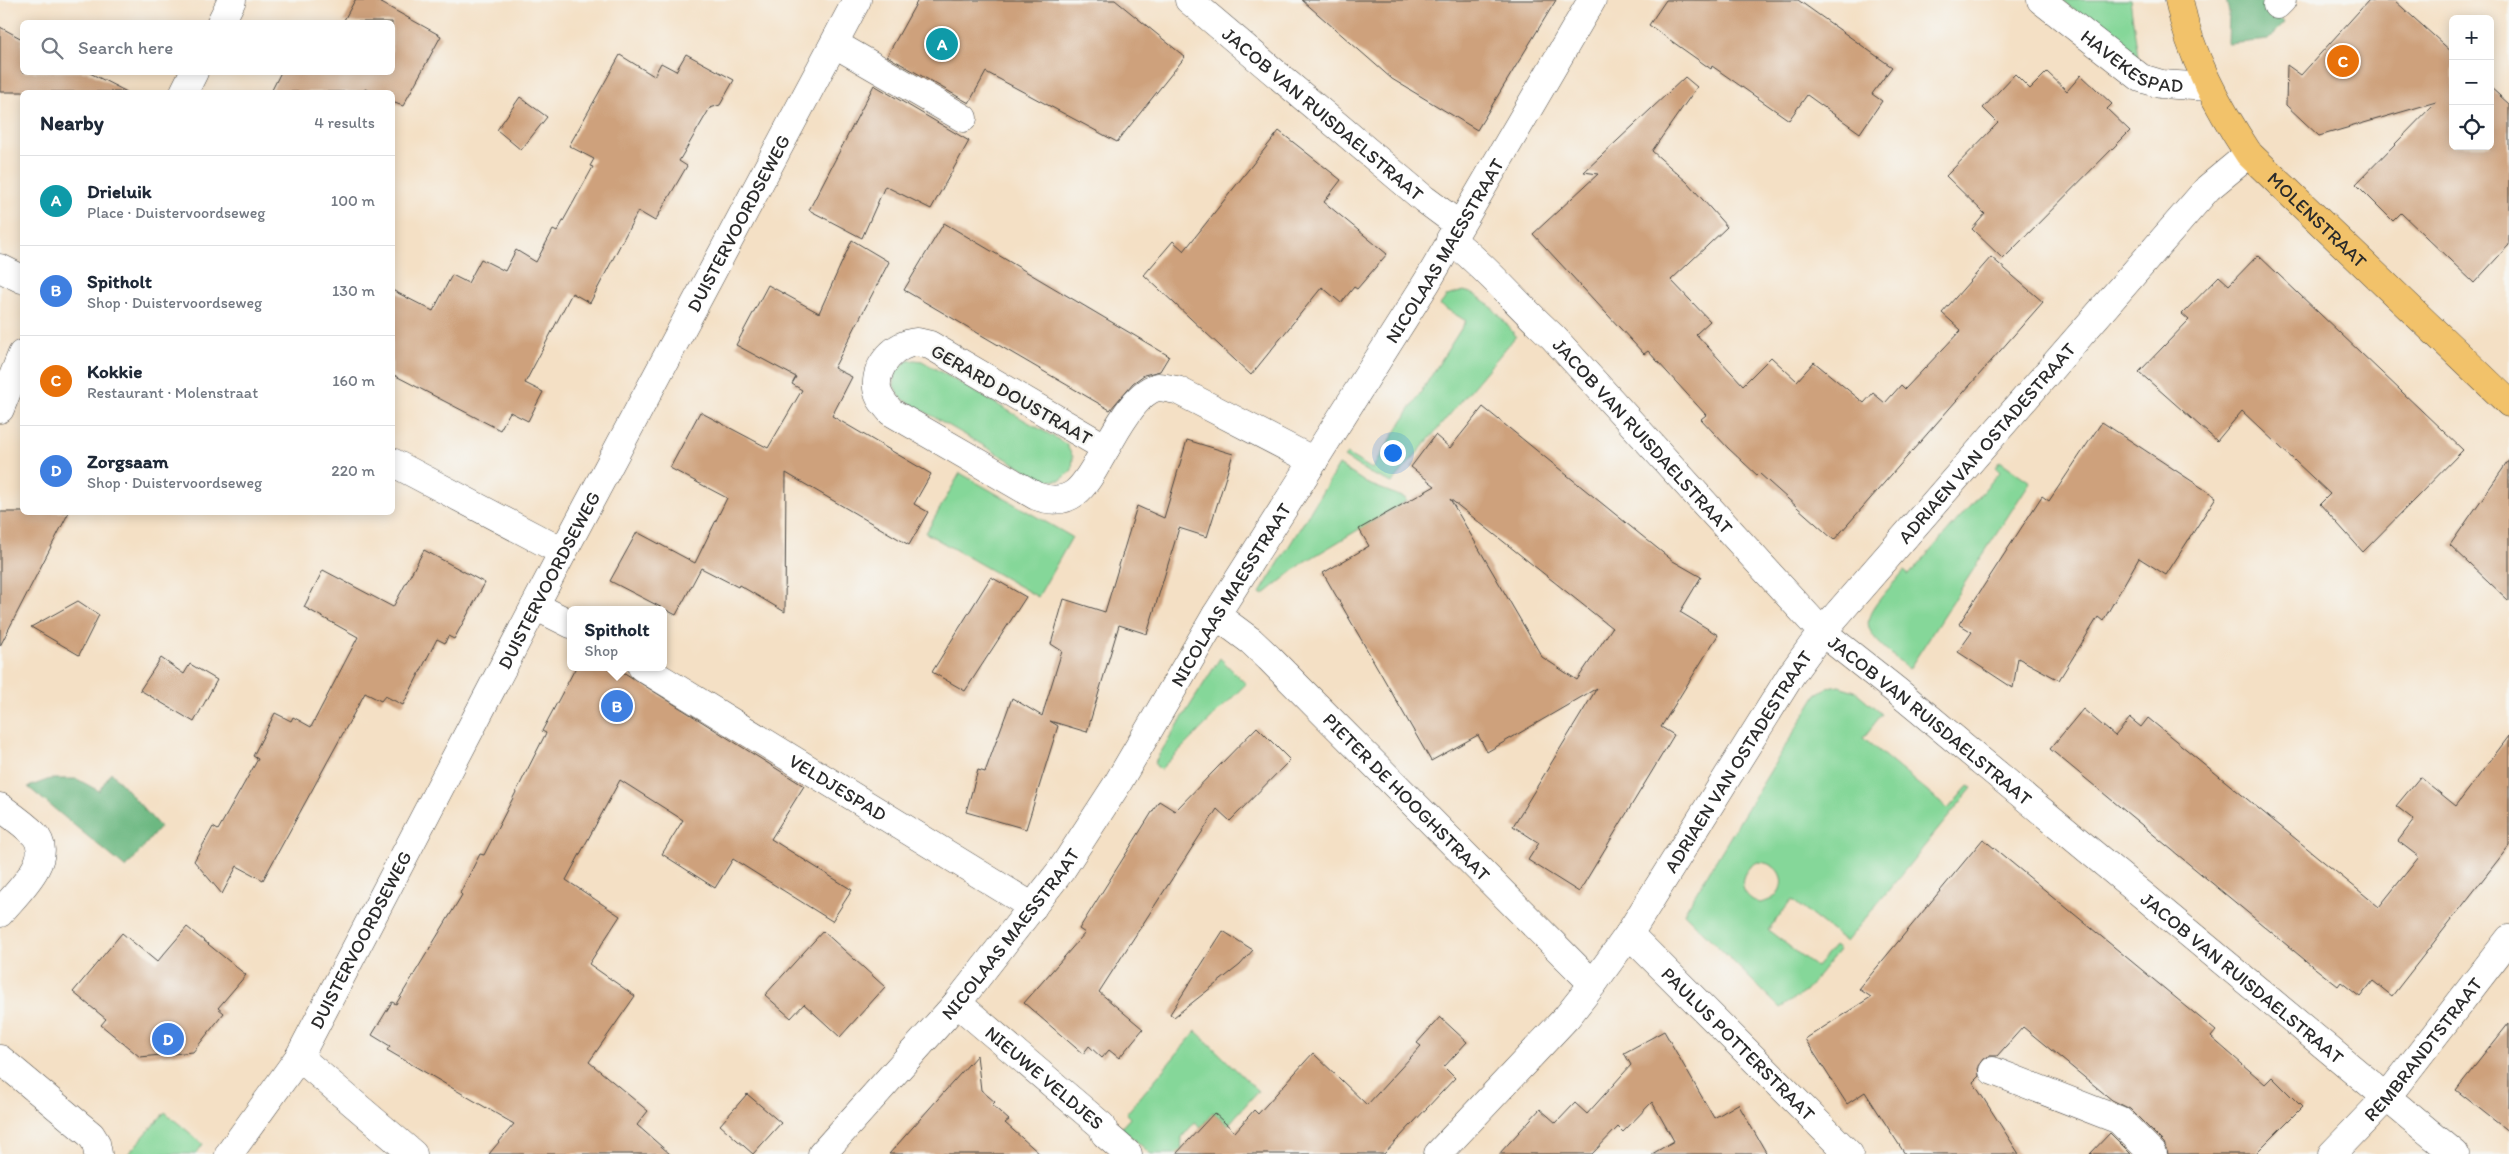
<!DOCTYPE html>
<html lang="en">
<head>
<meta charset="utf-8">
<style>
	body { margin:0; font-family:Itim,sans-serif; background:#f2f2f3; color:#1f2937 }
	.controls { position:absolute; right:15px; top:15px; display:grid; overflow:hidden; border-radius:8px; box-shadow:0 2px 12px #0003 }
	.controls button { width:45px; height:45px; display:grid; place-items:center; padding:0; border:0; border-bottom:1px solid #e0e1e3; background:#fff; color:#1f2937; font:25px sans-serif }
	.you { position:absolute; left:1392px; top:452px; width:18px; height:18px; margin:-12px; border:4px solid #fff; border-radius:50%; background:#1a73e8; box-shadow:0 0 0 8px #1a73e833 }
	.badge { display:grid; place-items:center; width:32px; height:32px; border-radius:50%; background:#1a73e8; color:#fff; font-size:16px; font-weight:700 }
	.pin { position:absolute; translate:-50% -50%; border:2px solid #fff; box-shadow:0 1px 5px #0006 }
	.popup { position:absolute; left:567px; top:606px; width:100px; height:65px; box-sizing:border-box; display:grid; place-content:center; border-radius:8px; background:#fff; filter:drop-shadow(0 1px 4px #0005); font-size:16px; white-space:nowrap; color:#747a83 }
	.popup b { font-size:19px; color:#1f2937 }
	.popup::after { content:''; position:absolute; left:50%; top:100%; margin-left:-10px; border:10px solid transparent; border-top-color:#fff }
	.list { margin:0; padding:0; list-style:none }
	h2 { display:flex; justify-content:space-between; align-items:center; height:65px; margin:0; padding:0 20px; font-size:21px }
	h2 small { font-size:16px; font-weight:400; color:#747a83 }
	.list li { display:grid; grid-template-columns:32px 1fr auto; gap:15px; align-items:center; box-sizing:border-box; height:90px; padding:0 20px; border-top:1px solid #e0e1e3 }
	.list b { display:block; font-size:19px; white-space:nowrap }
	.list p { margin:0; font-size:16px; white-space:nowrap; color:#747a83 }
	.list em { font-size:16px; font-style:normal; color:#747a83 }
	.icon { flex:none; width:28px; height:28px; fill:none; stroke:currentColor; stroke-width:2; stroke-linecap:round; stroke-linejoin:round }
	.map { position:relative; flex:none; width:2509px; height:1154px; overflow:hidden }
	.search { position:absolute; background:#fff; box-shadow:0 2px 12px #0003; left:20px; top:20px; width:375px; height:55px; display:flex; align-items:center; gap:12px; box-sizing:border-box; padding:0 18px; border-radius:8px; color:#747a83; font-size:19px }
	.panel { position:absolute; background:#fff; box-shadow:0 2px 12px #0003; left:20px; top:90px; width:375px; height:425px; border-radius:8px }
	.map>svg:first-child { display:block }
	.green { fill:#85d799; stroke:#588162; fill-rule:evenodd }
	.forest { fill:#6cb881; stroke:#4c7256 }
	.building { fill:#cea17c; fill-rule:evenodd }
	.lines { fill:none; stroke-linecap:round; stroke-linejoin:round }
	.minor-casing { stroke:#494642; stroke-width:29 }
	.major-casing { stroke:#494642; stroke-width:29 }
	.minor { stroke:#fff; stroke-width:28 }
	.major { stroke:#f2c26a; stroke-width:28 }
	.labels { text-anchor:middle; stroke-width:4.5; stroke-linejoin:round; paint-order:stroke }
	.street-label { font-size:19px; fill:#2b2b2b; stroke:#f6f6f2 }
</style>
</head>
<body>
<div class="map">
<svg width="2509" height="1154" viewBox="0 0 2509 1154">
	<rect width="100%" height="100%" fill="#f6f6f2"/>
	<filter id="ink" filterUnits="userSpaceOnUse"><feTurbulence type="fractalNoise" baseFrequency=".02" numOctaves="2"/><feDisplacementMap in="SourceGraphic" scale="10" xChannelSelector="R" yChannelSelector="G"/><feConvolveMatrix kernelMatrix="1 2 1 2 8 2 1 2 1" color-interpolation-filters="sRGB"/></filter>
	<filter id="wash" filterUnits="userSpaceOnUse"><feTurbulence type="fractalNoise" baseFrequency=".0096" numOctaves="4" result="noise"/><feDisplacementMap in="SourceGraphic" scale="20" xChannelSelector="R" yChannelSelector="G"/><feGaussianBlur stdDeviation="1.12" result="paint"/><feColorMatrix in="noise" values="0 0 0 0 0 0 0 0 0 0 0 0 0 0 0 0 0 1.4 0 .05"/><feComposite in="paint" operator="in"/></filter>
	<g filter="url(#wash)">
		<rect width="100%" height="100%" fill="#f4e0c5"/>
		<g class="green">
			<path d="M 2062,0 L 2130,0 L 2138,56 L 2136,58 Z"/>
			<path d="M 1463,291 C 1486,295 1501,318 1516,336 L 1392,483 L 1369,473 L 1344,457 L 1347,454 L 1372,469 L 1466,321 L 1440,305 L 1447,296 Z"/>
			<path d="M 915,360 L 922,361 L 1066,444 L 1073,457 L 1072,470 L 1061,480 L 1045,481 L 901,398 L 894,386 L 896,371 L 907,361 Z"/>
			<path d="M 2000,461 L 2030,482 L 1909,669 C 1853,623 1858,624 1904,571 L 1909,575 L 2000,472 L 1995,467 Z"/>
			<path d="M 1339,465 L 1366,483 L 1405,498 L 1406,501 L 1303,563 L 1263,595 L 1260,593 Z"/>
			<path d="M 960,473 L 1072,537 L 1038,597 L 926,533 Z"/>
			<path d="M 1220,658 L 1246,684 L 1160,770 L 1154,763 Z"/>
			<path d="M 1839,686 L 1855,691 L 1882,714 L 1863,738 L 1948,809 L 1968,786 L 1972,788 L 1846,942 L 1792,900 L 1768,930 L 1816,967 L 1834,946 L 1839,950 L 1805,992 L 1780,1008 L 1684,913 L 1817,694 L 1827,688 ZM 1758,862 C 1788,863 1790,898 1760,903 C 1737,896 1737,871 1758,862 Z"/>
			<path d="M 1196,1031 L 1258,1091 L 1228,1125 L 1213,1112 L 1201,1127 L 1195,1122 L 1182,1137 L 1181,1154 L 1151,1154 L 1121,1128 L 1130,1118 L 1126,1114 Z"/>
			<path d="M 165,1112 L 203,1144 L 196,1154 L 128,1154 Z"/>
		</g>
		<g class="forest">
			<path d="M 2226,0 L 2262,0 L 2285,23 L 2268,40 L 2228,44 L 2229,12 Z"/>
			<path d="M 111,772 L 160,827 L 126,868 L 28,787 L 50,779 L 77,779 L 99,791 Z"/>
		</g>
		<g id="blocks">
			<g class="building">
				<path d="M 355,0 L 376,0 L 441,36 L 403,106 L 392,102 L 392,92 L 374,92 L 365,89 L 363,92 L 271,92 L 281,72 L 392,72 L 392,22 L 343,22 Z"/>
				<path d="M 918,0 L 1115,0 L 1185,57 L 1117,142 L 986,72 L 969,103 L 887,56 Z"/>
				<path d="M 1302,0 L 1556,0 L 1477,130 L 1392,79 Z"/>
				<path d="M 1666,0 L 1798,0 L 1892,67 L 1872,94 L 1882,101 L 1860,133 L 1807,95 L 1789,120 L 1712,66 L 1711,69 L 1649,25 Z"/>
				<path d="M 2369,0 L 2394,0 L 2453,53 L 2453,146 L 2490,146 L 2490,87 L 2509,104 L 2509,245 L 2474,283 L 2401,213 L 2393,221 L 2356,184 L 2436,102 L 2319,136 L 2286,105 L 2287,65 L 2301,75 Z"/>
				<path d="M 0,27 L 22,39 L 22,72 L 88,72 L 127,92 L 0,92 Z"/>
				<path d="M 686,54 L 734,80 L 720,105 L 710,108 L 679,161 L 687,166 L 655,221 L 638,211 L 590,303 L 572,293 L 525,383 L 543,392 L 528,421 L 510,412 L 500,430 L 392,374 L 392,290 L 433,311 L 452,275 L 468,283 L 481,259 L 505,271 L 516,250 L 536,262 L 553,230 L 557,232 L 593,167 L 590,166 L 594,159 L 569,146 L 620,55 L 654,76 L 661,63 L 676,71 Z"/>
				<path d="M 2047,72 L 2067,91 L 2081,75 L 2112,104 L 2107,109 L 2130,131 L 2003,259 L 1972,229 L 1985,214 L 1946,176 L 1998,123 L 1983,108 L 2015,74 L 2030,89 Z"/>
				<path d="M 1685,77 L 1697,87 L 1652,151 L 1687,182 L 1727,227 L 1671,280 L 1710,321 L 1696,334 L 1743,385 L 1771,357 L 1797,381 L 1814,362 L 1864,403 L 1873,393 L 1885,403 L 1901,385 L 1905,389 L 1961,330 L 1942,313 L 1991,257 L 2043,302 L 1834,540 L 1760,474 L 1758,476 L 1728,448 L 1701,419 L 1706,415 L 1648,351 L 1644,354 L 1533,234 L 1598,174 L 1584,172 Z"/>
				<path d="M 874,85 L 969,141 L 931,209 L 885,186 L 862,238 L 809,210 Z"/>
				<path d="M 520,97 L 547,117 L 521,150 L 497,130 Z"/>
				<path d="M 1279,131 L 1341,180 L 1324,202 L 1387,254 L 1357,289 L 1354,287 L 1341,303 L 1322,287 L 1251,375 L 1144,275 L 1173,241 L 1184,251 Z"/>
				<path d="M 944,223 L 1169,356 L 1160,371 L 1144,375 L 1133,383 L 1110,410 L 904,290 Z"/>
				<path d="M 852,240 L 889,262 L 834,368 L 852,377 L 832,416 L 931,474 L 914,504 L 928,512 L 909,545 L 786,473 L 785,612 L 739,585 L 738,587 L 701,568 L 676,615 L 610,581 L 637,532 L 695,563 L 727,498 L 670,468 L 700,412 L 768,448 L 802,390 L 792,384 L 796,377 L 736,345 L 768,285 L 819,313 Z"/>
				<path d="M 2258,255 L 2463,450 L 2363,552 L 2320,504 L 2330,494 L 2242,411 L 2217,441 L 2139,372 L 2189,320 L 2182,314 L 2219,276 L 2229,285 Z"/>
				<path d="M 1483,407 L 1673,561 L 1701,577 L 1680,612 L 1718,635 L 1661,727 L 1674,735 L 1579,892 L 1528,860 L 1539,843 L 1513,826 L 1597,688 L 1487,752 L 1478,735 L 1431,761 L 1323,573 L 1369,546 L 1359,529 L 1435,486 L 1411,467 L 1435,435 L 1450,448 ZM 1450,499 L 1612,628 L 1577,680 L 1542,657 Z"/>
				<path d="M 2102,422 L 2216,497 L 2166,575 L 2139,558 L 2103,621 L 2098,617 L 2059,680 L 2018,658 L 2013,688 L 1958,652 L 1972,632 L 1959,624 L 2042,496 L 2049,501 Z"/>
				<path d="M 1187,440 L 1233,454 L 1207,537 L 1179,528 L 1147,634 L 1119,625 L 1087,732 L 1050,721 L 1058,726 L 1026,829 L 966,812 L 978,770 L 985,772 L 1012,698 L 1042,716 L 1062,651 L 1051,644 L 1064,599 L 1105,612 L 1137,506 L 1164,518 Z"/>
				<path d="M 2509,460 L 2509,601 L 2450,545 Z"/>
				<path d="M 0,512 L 69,512 L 0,646 Z"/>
				<path d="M 424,550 L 485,583 L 454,639 L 448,636 L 445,643 L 437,639 L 403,705 L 385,696 L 381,701 L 365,693 L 263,880 L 237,866 L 222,894 L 194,861 L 213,827 L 218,830 L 258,759 L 253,756 L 275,713 L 291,721 L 293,717 L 311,727 L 358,637 L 304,607 L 323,570 L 393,607 Z"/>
				<path d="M 991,577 L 1026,597 L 965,691 L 932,672 Z"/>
				<path d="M 78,601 L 99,615 L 79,655 L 31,627 Z"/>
				<path d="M 161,658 L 184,674 L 190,664 L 217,680 L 194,722 L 140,690 Z"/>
				<path d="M 576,667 L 615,667 L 804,786 L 771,839 L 852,890 L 832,921 L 733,859 L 715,888 L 662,854 L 683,820 L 620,780 L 566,880 L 620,916 L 589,964 L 635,996 L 589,1062 L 648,1111 L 637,1125 L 670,1154 L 489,1154 L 514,1124 L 387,1050 L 390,1046 L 372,1035 L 392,1002 L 396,1004 L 462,895 L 460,893 L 480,854 L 484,855 L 546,733 L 542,731 Z"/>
				<path d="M 2083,709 L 2115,736 L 2130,718 L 2141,727 L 2148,718 L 2379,907 L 2419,857 L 2398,841 L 2414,820 L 2396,806 L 2420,777 L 2456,806 L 2509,736 L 2509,846 L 2392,996 L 2373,981 L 2360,997 L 2341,982 L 2338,986 L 2311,965 L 2050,749 Z"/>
				<path d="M 1257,727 L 1290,760 L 1230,821 L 1217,809 L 1099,992 L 1143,1029 L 1119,1058 L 1109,1050 L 1102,1058 L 1089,1046 L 1083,1054 L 1024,1003 L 1085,933 L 1079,929 L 1159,801 L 1175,811 Z"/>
				<path d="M 1983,839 L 2216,1031 L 2211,1037 L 2265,1084 L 2272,1077 L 2302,1107 L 2255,1154 L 2168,1154 L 2164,1143 L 2130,1109 L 2112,1100 L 2023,1027 L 1997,1056 L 1990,1056 L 1983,1059 L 1978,1066 L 1979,1076 L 1973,1082 L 2019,1154 L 1905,1154 L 1865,1092 L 1847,1104 L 1805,1039 L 1871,997 L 1859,989 Z"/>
				<path d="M 187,927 L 246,975 L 218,1008 L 224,1013 L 193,1052 L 140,1057 L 101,1025 L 106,1019 L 73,992 L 122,933 L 157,962 Z"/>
				<path d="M 823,931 L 885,987 L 840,1037 L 804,1004 L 791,1018 L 765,995 Z"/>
				<path d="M 1223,931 L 1253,950 L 1240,965 L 1174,1017 L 1170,1014 Z"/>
				<path d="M 1440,1017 L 1467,1042 L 1444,1067 L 1455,1078 L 1384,1154 L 1176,1154 L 1214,1113 L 1235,1132 L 1254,1110 L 1258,1114 L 1313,1053 L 1367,1105 L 1421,1046 L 1417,1043 Z"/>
				<path d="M 2509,1023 L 2509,1132 L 2456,1090 Z"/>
				<path d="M 1664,1031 L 1714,1118 L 1738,1104 L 1767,1154 L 1652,1154 L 1674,1141 L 1652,1102 L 1623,1132 L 1618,1127 L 1592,1154 L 1499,1154 L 1540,1109 L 1556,1123 L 1575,1103 L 1587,1114 L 1631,1065 L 1624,1053 Z"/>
				<path d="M 977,1055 L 981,1090 L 995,1102 L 992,1105 L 1009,1120 L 1005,1123 L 1040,1154 L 889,1154 Z"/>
				<path d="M 747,1094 L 781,1123 L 753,1154 L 720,1125 Z"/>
				<path d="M 2110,1133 L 2131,1154 L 2090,1154 Z"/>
			</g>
		</g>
	</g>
	<g filter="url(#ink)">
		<use href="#blocks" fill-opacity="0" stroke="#494642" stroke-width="1"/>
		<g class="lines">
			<defs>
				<g id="minor">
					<path id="s1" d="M 1189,0 L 1424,199 L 1459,225"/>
					<path id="s2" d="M 2041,0 L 2141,78 L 2161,84 L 2209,87"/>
					<path d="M 2277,5 L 2282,0"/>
					<path d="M 221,22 L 232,0"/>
					<path d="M 835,44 L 963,118"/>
					<path d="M 184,92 L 194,72"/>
					<path id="s3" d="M 1450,239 C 1488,268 1518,306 1553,337 L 1822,632 L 1898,692 L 2455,1154"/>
					<path d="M 0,268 L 22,279"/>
					<path d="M 917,342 L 930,345 L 1106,448 C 1088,478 1077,511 1036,496 L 891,412 C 885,405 878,398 877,388 C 875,365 895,344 917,342 Z"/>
					<path d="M 0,409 L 22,354"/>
					<path d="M 1106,448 C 1116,431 1136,391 1158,387 C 1163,387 1171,389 1177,390 L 1314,461"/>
					<path d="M 392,462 L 563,552"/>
					<path d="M 535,606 L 571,624"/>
					<path id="s4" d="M 1216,615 L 1251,641 L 1269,658 L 1593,984"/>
					<path id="s5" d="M 642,667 L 1033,907"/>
					<path d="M 0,807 C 11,815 24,824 34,834 C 57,858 15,894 0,913"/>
					<path id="s6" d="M 1629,934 L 1849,1154"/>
					<path id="s7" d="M 957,1003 L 1102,1126 L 1105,1134 L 1128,1154"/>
					<path d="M 299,1057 L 413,1154"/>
					<path d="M 0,1059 L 91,1135 L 96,1143 L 98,1154"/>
					<path d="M 1993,1071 L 2119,1120 L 2153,1154"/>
					<path id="s8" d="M 229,1154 L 299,1057 L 563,552 L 857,0"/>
					<path id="s9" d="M 822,1154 L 957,1003 L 1062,869 L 1116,786 L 1216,615 L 1427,282 L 1592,0"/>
					<path id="s10" d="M 1438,1154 L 1567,1017 L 1593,984 L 1629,934 L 1791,675 L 1822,632 L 2208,188 L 2249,154"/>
					<path id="s11" d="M 2332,1154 L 2386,1098 L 2509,939"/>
				</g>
				<g id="major">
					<path id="s12" d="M 2179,0 C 2190,56 2218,107 2249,154 L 2509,403"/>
				</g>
			</defs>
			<use href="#minor" class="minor-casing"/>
			<use href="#major" class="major-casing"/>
			<use href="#minor" class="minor"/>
			<use href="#major" class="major"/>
		</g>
	</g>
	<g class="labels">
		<g class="street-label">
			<text dy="7" stroke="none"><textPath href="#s2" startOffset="112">HAVEKESPAD</textPath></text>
			<text dy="7" stroke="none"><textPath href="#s1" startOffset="176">JACOB VAN RUISDAELSTRAAT</textPath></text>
			<text dy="7" stroke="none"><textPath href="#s12" startOffset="265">MOLENSTRAAT</textPath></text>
			<text dy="7" stroke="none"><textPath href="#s8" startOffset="1062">DUISTERVOORDSEWEG</textPath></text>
			<text dy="7" stroke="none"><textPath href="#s9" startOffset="1100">NICOLAAS MAESSTRAAT</textPath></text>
			<text transform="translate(1012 394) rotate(30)" y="7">GERARD DOUSTRAAT</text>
			<text dy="7" stroke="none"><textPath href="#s3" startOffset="276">JACOB VAN RUISDAELSTRAAT</textPath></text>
			<text dy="7" stroke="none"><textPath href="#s10" startOffset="901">ADRIAEN VAN OSTADESTRAAT</textPath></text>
			<text dy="7" stroke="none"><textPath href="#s8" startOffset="658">DUISTERVOORDSEWEG</textPath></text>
			<text dy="7" stroke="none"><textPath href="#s9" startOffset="695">NICOLAAS MAESSTRAAT</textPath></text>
			<text dy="7" stroke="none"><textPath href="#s3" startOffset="681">JACOB VAN RUISDAELSTRAAT</textPath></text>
			<text dy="7" stroke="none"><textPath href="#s10" startOffset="496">ADRIAEN VAN OSTADESTRAAT</textPath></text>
			<text dy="7" stroke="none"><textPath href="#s5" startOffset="230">VELDJESPAD</textPath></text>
			<text dy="7" stroke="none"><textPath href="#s4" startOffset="264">PIETER DE HOOGHSTRAAT</textPath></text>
			<text dy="7" stroke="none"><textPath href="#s9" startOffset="290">NICOLAAS MAESSTRAAT</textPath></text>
			<text dy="7" stroke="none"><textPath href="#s8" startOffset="252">DUISTERVOORDSEWEG</textPath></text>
			<text dy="7" stroke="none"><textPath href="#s3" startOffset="1086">JACOB VAN RUISDAELSTRAAT</textPath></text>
			<text dy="7" stroke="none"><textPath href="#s6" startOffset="155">PAULUS POTTERSTRAAT</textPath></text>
			<text dy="7" stroke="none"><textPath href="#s11" startOffset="139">REMBRANDTSTRAAT</textPath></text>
			<text dy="7" stroke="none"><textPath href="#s7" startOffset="115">NIEUWE VELDJES</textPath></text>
		</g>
	</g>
</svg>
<div class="controls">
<button>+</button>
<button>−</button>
<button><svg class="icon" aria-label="locate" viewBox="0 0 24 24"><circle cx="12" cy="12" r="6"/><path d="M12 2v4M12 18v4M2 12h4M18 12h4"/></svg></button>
</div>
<div class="you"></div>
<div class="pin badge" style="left:942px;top:44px;background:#0f9aa8">A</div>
<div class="pin badge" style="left:617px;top:706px;background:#3f7fe0">B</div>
<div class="popup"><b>Spitholt</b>Shop</div>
<div class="pin badge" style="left:2343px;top:61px;background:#e8710a">C</div>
<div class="pin badge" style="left:168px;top:1039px;background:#3f7fe0">D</div>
<div class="search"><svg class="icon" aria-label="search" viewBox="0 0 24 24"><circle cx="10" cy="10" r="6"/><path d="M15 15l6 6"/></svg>Search here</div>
<section class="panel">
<h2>Nearby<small>4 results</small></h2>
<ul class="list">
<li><span class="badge" style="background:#0f9aa8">A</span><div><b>Drieluik</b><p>Place · Duistervoordseweg</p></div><em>100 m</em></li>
<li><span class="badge" style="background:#3f7fe0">B</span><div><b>Spitholt</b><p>Shop · Duistervoordseweg</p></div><em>130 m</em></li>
<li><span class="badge" style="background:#e8710a">C</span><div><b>Kokkie</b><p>Restaurant · Molenstraat</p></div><em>160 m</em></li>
<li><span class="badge" style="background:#3f7fe0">D</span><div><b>Zorgsaam</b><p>Shop · Duistervoordseweg</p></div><em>220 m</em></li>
</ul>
</section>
</div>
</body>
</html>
